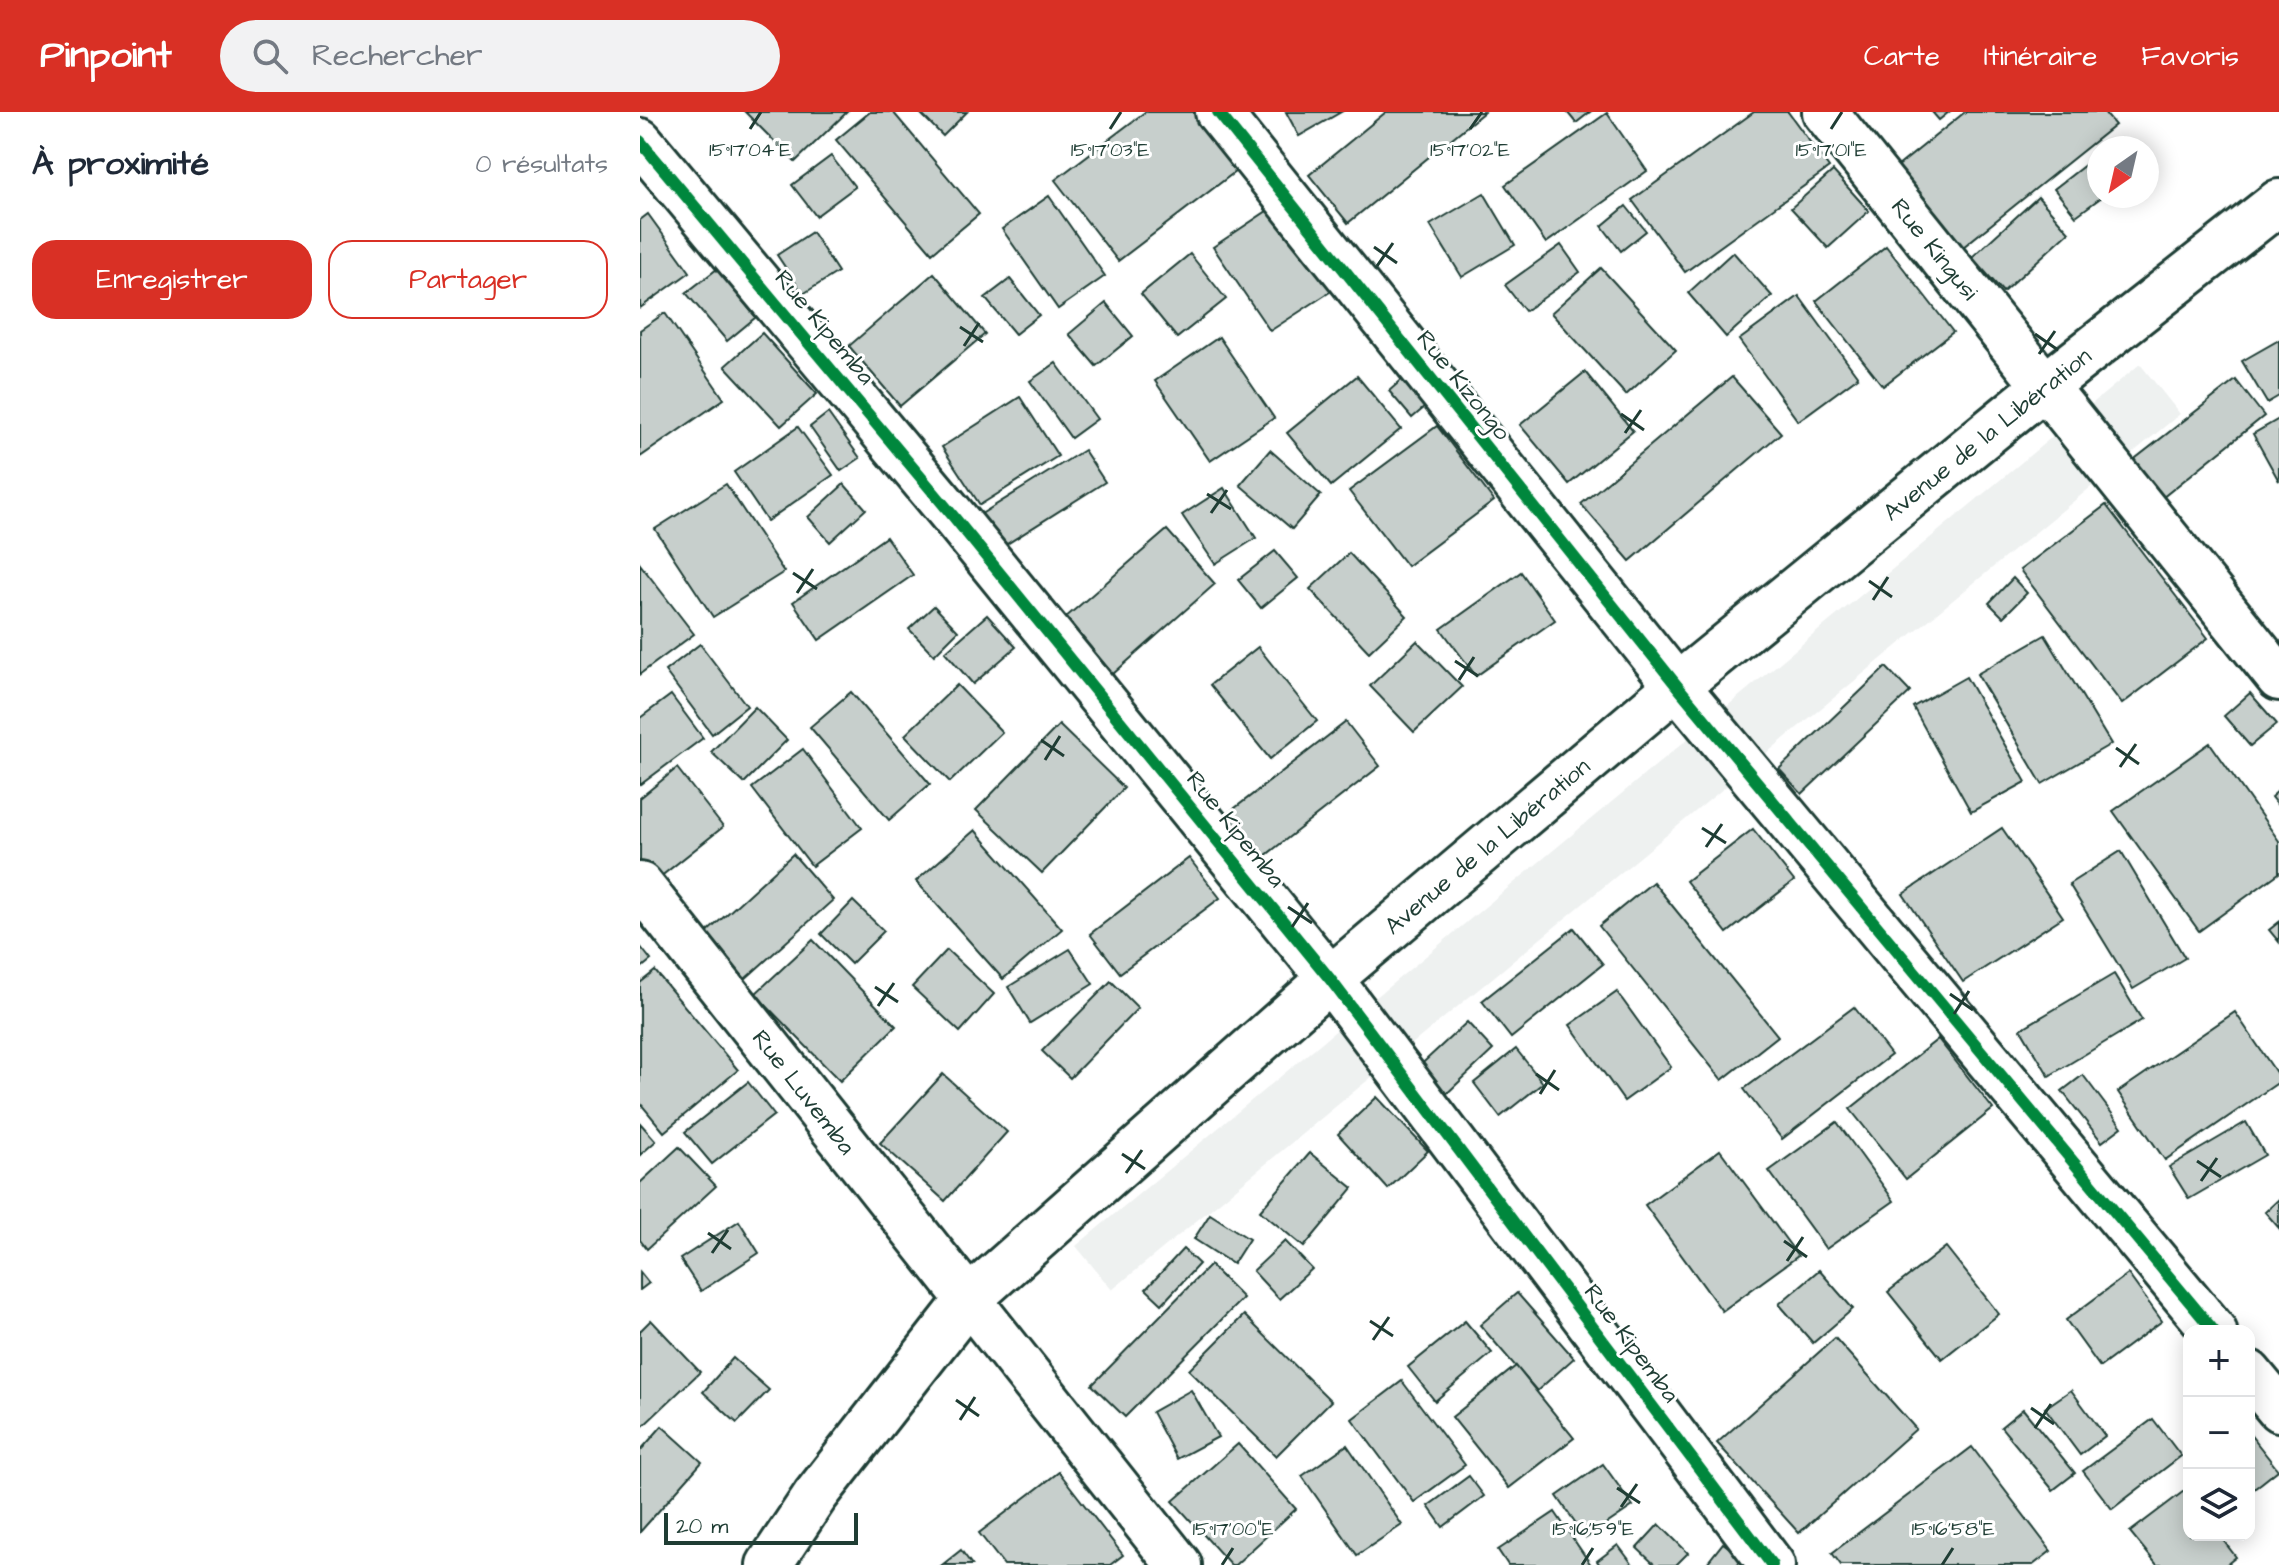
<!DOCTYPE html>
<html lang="fr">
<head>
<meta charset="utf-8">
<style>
	body { margin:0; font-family:"Architects Daughter",sans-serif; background:#f2f2f3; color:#1f2937 }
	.controls { position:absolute; right:24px; bottom:24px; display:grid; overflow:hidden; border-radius:16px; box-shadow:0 4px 20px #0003 }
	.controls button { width:72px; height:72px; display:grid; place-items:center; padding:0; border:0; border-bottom:2px solid #e0e1e3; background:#fff; color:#1f2937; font:40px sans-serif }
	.compass { position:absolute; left:1447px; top:24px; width:72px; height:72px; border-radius:50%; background:#fff; box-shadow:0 4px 20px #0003; rotate:214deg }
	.scale { position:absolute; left:24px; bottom:20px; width:194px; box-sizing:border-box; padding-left:8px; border:4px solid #1f3d34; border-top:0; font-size:22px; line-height:28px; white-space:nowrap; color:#1f3d34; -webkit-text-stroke:6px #fff; paint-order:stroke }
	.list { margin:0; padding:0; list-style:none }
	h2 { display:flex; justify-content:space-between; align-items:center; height:104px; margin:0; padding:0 32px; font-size:34px }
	h2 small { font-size:26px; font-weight:400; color:#747a83 }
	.actions { display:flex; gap:16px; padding:24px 32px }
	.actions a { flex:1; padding:18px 0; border:2px solid #d93025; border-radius:24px; text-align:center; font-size:28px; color:#d93025 }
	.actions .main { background:#d93025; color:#fff }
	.icon { flex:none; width:44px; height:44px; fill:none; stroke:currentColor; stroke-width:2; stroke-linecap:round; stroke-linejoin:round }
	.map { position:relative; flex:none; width:1639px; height:1453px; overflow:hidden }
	header { display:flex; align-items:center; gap:48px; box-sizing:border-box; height:112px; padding:0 40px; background:#d93025; color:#fff }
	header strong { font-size:38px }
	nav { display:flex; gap:44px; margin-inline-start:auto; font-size:28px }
	.search { width:560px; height:72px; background:#f2f2f3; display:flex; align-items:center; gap:20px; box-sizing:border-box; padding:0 28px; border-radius:44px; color:#747a83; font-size:30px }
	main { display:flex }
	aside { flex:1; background:#fff }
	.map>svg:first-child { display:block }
	.built { fill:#eef1f0 }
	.building { fill:#c7cfcc; stroke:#1f3d34; stroke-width:2 }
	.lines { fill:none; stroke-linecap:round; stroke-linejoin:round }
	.minor-casing { stroke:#1f3d34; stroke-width:50 }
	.trunk-casing { stroke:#1f3d34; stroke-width:50 }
	.minor { stroke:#fff; stroke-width:44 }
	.trunk { stroke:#fff; stroke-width:44 }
	.cycleway-casing { stroke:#fff; stroke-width:17 }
	.cycleway { stroke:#00873e; stroke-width:12 }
	.ticks { fill:none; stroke:#1f3d34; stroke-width:3 }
	.labels { text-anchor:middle; stroke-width:6; stroke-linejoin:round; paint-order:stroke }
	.street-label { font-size:24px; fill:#1f3d34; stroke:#fff }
	.ticks-label { font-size:20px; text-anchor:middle; fill:#1f3d34; stroke:#fff; stroke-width:6; stroke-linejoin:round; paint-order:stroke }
</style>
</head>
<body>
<header>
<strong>Pinpoint</strong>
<div class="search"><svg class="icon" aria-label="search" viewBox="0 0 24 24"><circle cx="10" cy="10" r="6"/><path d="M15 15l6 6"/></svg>Rechercher</div>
<nav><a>Carte</a><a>Itinéraire</a><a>Favoris</a></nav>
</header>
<main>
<aside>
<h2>À proximité<small>0 résultats</small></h2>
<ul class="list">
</ul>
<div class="actions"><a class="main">Enregistrer</a><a>Partager</a></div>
</aside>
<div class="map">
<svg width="1639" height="1453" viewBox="0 0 1639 1453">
	<rect width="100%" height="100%" fill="#fff"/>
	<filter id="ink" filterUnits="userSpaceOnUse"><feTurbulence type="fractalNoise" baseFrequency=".0125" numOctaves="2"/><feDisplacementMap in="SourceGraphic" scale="16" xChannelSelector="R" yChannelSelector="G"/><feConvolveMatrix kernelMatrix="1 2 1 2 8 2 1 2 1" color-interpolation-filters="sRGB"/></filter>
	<g filter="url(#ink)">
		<path class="built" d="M 1500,252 L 1540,302 L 472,1178 L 436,1134 Z"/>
		<g class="building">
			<path d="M 105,0 L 207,0 L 155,50 Z"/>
			<path d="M 230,0 L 253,0 L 339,102 L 292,141 L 196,28 Z"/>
			<path d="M 279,0 L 327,0 L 303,24 Z"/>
			<path d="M 505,0 L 557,0 L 600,56 L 478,149 L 415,68 Z"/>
			<path d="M 646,0 L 701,0 L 659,24 Z"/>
			<path d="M 746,0 L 844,0 L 708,111 L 669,63 Z"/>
			<path d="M 927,0 L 950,0 L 936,11 Z"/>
			<path d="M 1114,0 L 1148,0 L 1189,56 L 1045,160 L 992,88 Z"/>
			<path d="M 1292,0 L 1309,0 L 1299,8 Z"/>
			<path d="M 1325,0 L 1464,0 L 1475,13 L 1323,135 L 1257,55 Z"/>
			<path d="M 967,1 L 1007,59 L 906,131 L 865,73 Z"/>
			<path d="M 1480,27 L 1487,36 L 1467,36 Z"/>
			<path d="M 1459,42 L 1459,84 L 1463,84 L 1436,104 L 1414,77 Z"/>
			<path d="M 191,44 L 215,75 L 176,104 L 152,73 Z"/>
			<path d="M 1193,59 L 1229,99 L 1188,136 L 1151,96 Z"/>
			<path d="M 844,81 L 875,133 L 822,165 L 790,113 Z"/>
			<path d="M 409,84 L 465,164 L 418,197 L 362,117 Z"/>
			<path d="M 1398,85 L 1429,120 L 1363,180 L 1332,145 Z"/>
			<path d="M 639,91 L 696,176 L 630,219 L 573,135 Z"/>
			<path d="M 986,94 L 1006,119 L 981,139 L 962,114 Z"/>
			<path d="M 8,102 L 50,160 L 0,196 L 0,108 Z"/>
			<path d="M 172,120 L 198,160 L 163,182 L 137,143 Z"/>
			<path d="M 921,133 L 940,160 L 885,199 L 865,173 Z"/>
			<path d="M 1246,134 L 1313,220 L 1243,274 L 1176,189 Z"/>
			<path d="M 1093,140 L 1132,184 L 1086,225 L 1048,181 Z"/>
			<path d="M 550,142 L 586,187 L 537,226 L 501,182 Z"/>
			<path d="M 961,156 L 1036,238 L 986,283 L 911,201 Z"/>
			<path d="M 77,157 L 116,205 L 87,229 L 46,181 Z"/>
			<path d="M 294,161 L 345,222 L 260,294 L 209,234 Z"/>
			<path d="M 370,167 L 399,203 L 375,222 L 345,186 Z"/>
			<path d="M 1159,184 L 1218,265 L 1158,309 L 1099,228 Z"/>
			<path d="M 466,191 L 493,224 L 456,254 L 429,222 Z"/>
			<path d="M 25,201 L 84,287 L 0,345 L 0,218 Z"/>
			<path d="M 122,221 L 177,282 L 141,314 L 85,254 Z"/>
			<path d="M 579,225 L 634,306 L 570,349 L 515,269 Z"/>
			<path d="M 1639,228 L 1639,284 L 1627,291 L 1602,249 Z"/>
			<path d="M 416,251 L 457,307 L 431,326 L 390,269 Z"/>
			<path d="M 774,257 L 798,284 L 772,306 L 749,279 Z"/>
			<path d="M 945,260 L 993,319 L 929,372 L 880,313 Z"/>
			<path d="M 717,264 L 761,317 L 691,374 L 647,321 Z"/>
			<path d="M 1092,265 L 1141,321 L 990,449 L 941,392 Z"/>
			<path d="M 1596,268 L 1624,304 L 1517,390 L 1487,353 Z"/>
			<path d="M 380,285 L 418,344 L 340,393 L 302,335 Z"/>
			<path d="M 188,301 L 220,346 L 201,359 L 170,315 Z"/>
			<path d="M 1639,307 L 1639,369 L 1613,322 Z"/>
			<path d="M 797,314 L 854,389 L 767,454 L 709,379 Z"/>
			<path d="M 158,315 L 193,363 L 127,409 L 94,360 Z"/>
			<path d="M 444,338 L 465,370 L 359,437 L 338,404 Z"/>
			<path d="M 630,338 L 681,383 L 652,417 L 600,373 Z"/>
			<path d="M 86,372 L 144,460 L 73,505 L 15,417 Z"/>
			<path d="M 204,372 L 226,397 L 190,430 L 168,405 Z"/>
			<path d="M 584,376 L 616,426 L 575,452 L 542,403 Z"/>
			<path d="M 1466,393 L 1568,526 L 1482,592 L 1380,458 Z"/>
			<path d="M 527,418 L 575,472 L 473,562 L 425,506 Z"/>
			<path d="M 246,425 L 273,463 L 179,528 L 153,490 Z"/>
			<path d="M 635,439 L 658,466 L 621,496 L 598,468 Z"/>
			<path d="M 709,441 L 767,504 L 729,540 L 670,477 Z"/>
			<path d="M 0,452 L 54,522 L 0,562 Z"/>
			<path d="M 881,460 L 915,508 L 836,564 L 801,517 Z"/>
			<path d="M 1373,466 L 1387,481 L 1363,505 L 1349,491 Z"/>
			<path d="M 294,494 L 318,519 L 294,543 L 269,517 Z"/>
			<path d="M 347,503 L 376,535 L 333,572 L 305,540 Z"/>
			<path d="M 1405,523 L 1471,632 L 1402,672 L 1337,562 Z"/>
			<path d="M 777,529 L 822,575 L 774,620 L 730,574 Z"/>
			<path d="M 60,532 L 107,594 L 72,622 L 25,559 Z"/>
			<path d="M 618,535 L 677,609 L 630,647 L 570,573 Z"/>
			<path d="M 1246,555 L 1270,580 L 1162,682 L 1139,657 Z"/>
			<path d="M 1326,565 L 1386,670 L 1331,700 L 1273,595 Z"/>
			<path d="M 317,573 L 362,620 L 310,670 L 265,623 Z"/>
			<path d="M 211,580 L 290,672 L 249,708 L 170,615 Z"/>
			<path d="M 1610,581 L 1637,612 L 1610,634 L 1584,604 Z"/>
			<path d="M 31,583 L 63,626 L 0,673 L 0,606 Z"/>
			<path d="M 115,595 L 147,628 L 104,671 L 71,640 Z"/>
			<path d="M 706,610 L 740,654 L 621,747 L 586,703 Z"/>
			<path d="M 419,613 L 484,676 L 402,761 L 336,698 Z"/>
			<path d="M 1570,631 L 1639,729 L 1639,761 L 1559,819 L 1473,699 Z"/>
			<path d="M 163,637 L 222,716 L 172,754 L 112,676 Z"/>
			<path d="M 37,656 L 83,715 L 5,777 L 0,771 L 0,686 Z"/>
			<path d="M 1639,678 L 1639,695 L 1631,685 Z"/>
			<path d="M 1362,716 L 1423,805 L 1323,870 L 1263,782 Z"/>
			<path d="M 1113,717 L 1154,769 L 1087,821 L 1046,769 Z"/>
			<path d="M 335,718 L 422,817 L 363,867 L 276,769 Z"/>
			<path d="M 1481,739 L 1545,846 L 1493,877 L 1429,772 Z"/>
			<path d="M 153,742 L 193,788 L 105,867 L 65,822 Z"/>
			<path d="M 549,746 L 580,786 L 480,861 L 450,822 Z"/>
			<path d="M 1013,770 L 1138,924 L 1082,968 L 959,814 Z"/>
			<path d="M 213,789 L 244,819 L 211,852 L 181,822 Z"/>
			<path d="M 1639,810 L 1639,830 L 1629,818 Z"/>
			<path d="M 934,816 L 963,852 L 871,926 L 842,889 Z"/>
			<path d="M 173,828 L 256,914 L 200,969 L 115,882 Z"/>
			<path d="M 0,834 L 11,848 L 0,857 Z"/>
			<path d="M 430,837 L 453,872 L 390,911 L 368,875 Z"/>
			<path d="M 307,838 L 354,882 L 320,920 L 272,875 Z"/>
			<path d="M 15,859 L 98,958 L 24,1020 L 0,991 L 0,871 Z"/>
			<path d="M 1474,862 L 1502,908 L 1409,964 L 1381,917 Z"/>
			<path d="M 471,869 L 498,896 L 430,966 L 402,939 Z"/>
			<path d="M 977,880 L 1031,955 L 984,989 L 930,913 Z"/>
			<path d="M 1214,895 L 1251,943 L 1142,1027 L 1104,977 Z"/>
			<path d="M 1595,900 L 1639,965 L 1639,970 L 1525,1048 L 1478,980 Z"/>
			<path d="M 827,910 L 853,938 L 801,987 L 774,959 Z"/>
			<path d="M 1298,927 L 1353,997 L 1266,1067 L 1210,997 Z"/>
			<path d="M 876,937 L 903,971 L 860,1005 L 834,971 Z"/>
			<path d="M 303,962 L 367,1020 L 305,1089 L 240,1031 Z"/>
			<path d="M 1443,963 L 1482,1015 L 1462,1030 L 1422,979 Z"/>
			<path d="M 108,970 L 134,1003 L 72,1052 L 45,1020 Z"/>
			<path d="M 737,985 L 788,1039 L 748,1077 L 698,1022 Z"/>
			<path d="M 1197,1010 L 1254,1089 L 1186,1137 L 1129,1059 Z"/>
			<path d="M 1606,1010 L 1625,1043 L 1549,1087 L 1529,1055 Z"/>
			<path d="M 0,1011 L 16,1029 L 0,1043 Z"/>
			<path d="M 39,1035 L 76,1074 L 7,1137 L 0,1128 L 0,1071 Z"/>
			<path d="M 1080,1038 L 1158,1144 L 1082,1199 L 1005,1093 Z"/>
			<path d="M 670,1041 L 713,1076 L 664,1135 L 620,1099 Z"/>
			<path d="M 1639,1087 L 1639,1116 L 1625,1100 Z"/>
			<path d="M 570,1102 L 609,1127 L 593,1152 L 554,1127 Z"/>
			<path d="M 99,1109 L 119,1141 L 61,1179 L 40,1147 Z"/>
			<path d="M 645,1129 L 672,1157 L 639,1187 L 613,1159 Z"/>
			<path d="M 1306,1135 L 1359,1202 L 1302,1247 L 1248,1180 Z"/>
			<path d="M 543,1137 L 559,1152 L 522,1192 L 506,1177 Z"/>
			<path d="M 570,1153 L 603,1186 L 485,1305 L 452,1273 Z"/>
			<path d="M 1179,1158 L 1213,1197 L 1173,1231 L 1139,1192 Z"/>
			<path d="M 0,1160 L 9,1171 L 0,1178 Z"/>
			<path d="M 1488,1162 L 1522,1209 L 1460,1255 L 1426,1208 Z"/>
			<path d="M 877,1181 L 934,1246 L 897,1279 L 840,1213 Z"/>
			<path d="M 604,1203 L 691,1289 L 636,1344 L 549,1258 Z"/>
			<path d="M 11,1208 L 60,1260 L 0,1317 L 0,1219 Z"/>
			<path d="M 825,1209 L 852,1241 L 795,1289 L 768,1255 Z"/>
			<path d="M 1195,1226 L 1276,1317 L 1159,1421 L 1077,1331 Z"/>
			<path d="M 93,1246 L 129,1278 L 97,1311 L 63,1280 Z"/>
			<path d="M 876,1254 L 934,1326 L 869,1376 L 812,1305 Z"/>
			<path d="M 762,1269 L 825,1353 L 774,1390 L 712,1307 Z"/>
			<path d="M 551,1278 L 578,1325 L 537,1347 L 512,1300 Z"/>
			<path d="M 1431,1278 L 1465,1324 L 1440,1343 L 1405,1296 Z"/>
			<path d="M 1383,1297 L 1435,1361 L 1413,1378 L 1361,1315 Z"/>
			<path d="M 1513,1307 L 1541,1344 L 1472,1397 L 1443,1359 Z"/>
			<path d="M 22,1314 L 62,1350 L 0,1420 L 0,1339 Z"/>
			<path d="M 1609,1321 L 1638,1358 L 1609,1381 Z"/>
			<path d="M 598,1332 L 656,1397 L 595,1453 L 591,1453 L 533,1389 Z"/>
			<path d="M 707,1333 L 762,1413 L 717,1443 L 662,1364 Z"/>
			<path d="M 1332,1335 L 1411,1439 L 1393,1453 L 1201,1453 L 1192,1441 Z"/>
			<path d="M 963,1352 L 993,1394 L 946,1426 L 917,1384 Z"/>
			<path d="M 419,1360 L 483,1443 L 470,1453 L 364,1453 L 339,1421 Z"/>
			<path d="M 829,1364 L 844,1384 L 803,1415 L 788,1394 Z"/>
			<path d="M 1544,1379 L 1549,1385 L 1549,1423 L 1579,1423 L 1596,1445 L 1586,1453 L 1517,1453 L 1490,1420 Z"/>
			<path d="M 915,1400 L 951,1453 L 868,1453 L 858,1438 Z"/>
			<path d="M 1019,1412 L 1048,1441 L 1036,1453 L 1015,1453 L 997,1436 Z"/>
			<path d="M 1083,1431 L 1103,1446 L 1097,1453 L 1071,1453 L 1068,1450 Z"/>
			<path d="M 978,1433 L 993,1453 L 960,1453 L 957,1449 Z"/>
			<path d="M 321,1438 L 332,1453 L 302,1453 Z"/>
		</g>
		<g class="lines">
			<defs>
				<g id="minor">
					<path d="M 578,0 L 1037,574 L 1574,1219"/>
					<path d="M 1185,0 L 1639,566"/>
					<path d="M 0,29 L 309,399 L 690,867 L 1132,1453"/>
					<path d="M 0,773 L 539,1453"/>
					<path d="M 1609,1261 L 1639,1297"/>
				</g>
				<path id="trunk" d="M 129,1453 L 175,1384 L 329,1187 L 690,867 L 1037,574 L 1405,274 L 1639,90"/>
			</defs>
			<use href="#minor" class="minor-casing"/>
			<use href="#trunk" class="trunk-casing"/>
			<use href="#minor" class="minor"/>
			<use href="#trunk" class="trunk"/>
			<defs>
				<g id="cycleway">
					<path d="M 578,0 L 1037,574 L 1574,1219"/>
					<path d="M 0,29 L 309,399 L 690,867 L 1132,1453"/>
				</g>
			</defs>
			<use href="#cycleway" class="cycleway-casing"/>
			<use href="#cycleway" class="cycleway"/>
		</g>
	</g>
	<path class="ticks" d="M 110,17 L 121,0M 470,17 L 481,0M 830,17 L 842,0M 1191,17 L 1202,0M 734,135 L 757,151M 737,154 L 753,131M 320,215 L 343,230M 1395,222 L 1418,238M 324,234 L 339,211M 1399,242 L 1415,219M 981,302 L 1004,318M 985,321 L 1001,298M 567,382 L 591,397M 571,401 L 587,378M 153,461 L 177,477M 1229,469 L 1252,485M 157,481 L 173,457M 1233,488 L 1248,465M 815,549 L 838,564M 819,568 L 834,545M 401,628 L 424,644M 1476,636 L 1499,652M 405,648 L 420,624M 1480,655 L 1496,632M 1062,716 L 1086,731M 1066,735 L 1082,712M 648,795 L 672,811M 652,815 L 668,791M 235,875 L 258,890M 1310,882 L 1333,898M 238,894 L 254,871M 1314,902 L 1329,879M 896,962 L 919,978M 900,982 L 915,958M 482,1042 L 505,1057M 1557,1049 L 1581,1065M 486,1061 L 502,1038M 1561,1069 L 1577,1046M 68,1121 L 91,1137M 1144,1129 L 1167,1145M 72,1141 L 88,1118M 1147,1149 L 1163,1125M 730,1209 L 753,1224M 733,1228 L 749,1205M 316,1288 L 339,1304M 1391,1296 L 1414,1312M 320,1308 L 335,1285M 1395,1316 L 1411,1292M 977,1376 L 1000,1391M 981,1395 L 997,1372M 582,1453 L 593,1436M 942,1453 L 953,1436M 1302,1453 L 1313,1436"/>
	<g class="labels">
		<g class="street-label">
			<text transform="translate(1295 137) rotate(51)" y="8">Rue Kingusi</text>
			<text transform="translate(185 215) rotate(50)" y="8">Rue Kipemba</text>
			<text transform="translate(824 273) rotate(51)" y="8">Rue Kizongo</text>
			<text transform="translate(1347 322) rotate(-39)" y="8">Avenue de la Libération</text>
			<text transform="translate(596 717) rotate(51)" y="8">Rue Kipemba</text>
			<text transform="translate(847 734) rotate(-40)" y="8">Avenue de la Libération</text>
			<text transform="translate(164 980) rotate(52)" y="8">Rue Luvemba</text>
			<text transform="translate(992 1231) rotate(53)" y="8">Rue Kipemba</text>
		</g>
	</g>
	<g class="ticks-label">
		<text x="110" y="44">15°17'04"E</text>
		<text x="470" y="44">15°17'03"E</text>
		<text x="830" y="44">15°17'02"E</text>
		<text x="1191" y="44">15°17'01"E</text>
		<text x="593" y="1423">15°17'00"E</text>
		<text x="953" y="1423">15°16'59"E</text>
		<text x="1313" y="1423">15°16'58"E</text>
	</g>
</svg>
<div class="controls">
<button>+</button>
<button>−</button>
<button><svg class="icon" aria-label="layers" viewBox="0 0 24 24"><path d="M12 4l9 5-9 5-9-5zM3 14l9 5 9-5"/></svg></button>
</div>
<svg class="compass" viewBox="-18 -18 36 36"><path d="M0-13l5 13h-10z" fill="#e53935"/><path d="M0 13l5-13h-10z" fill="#747a83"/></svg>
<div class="scale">20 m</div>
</div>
</main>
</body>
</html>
